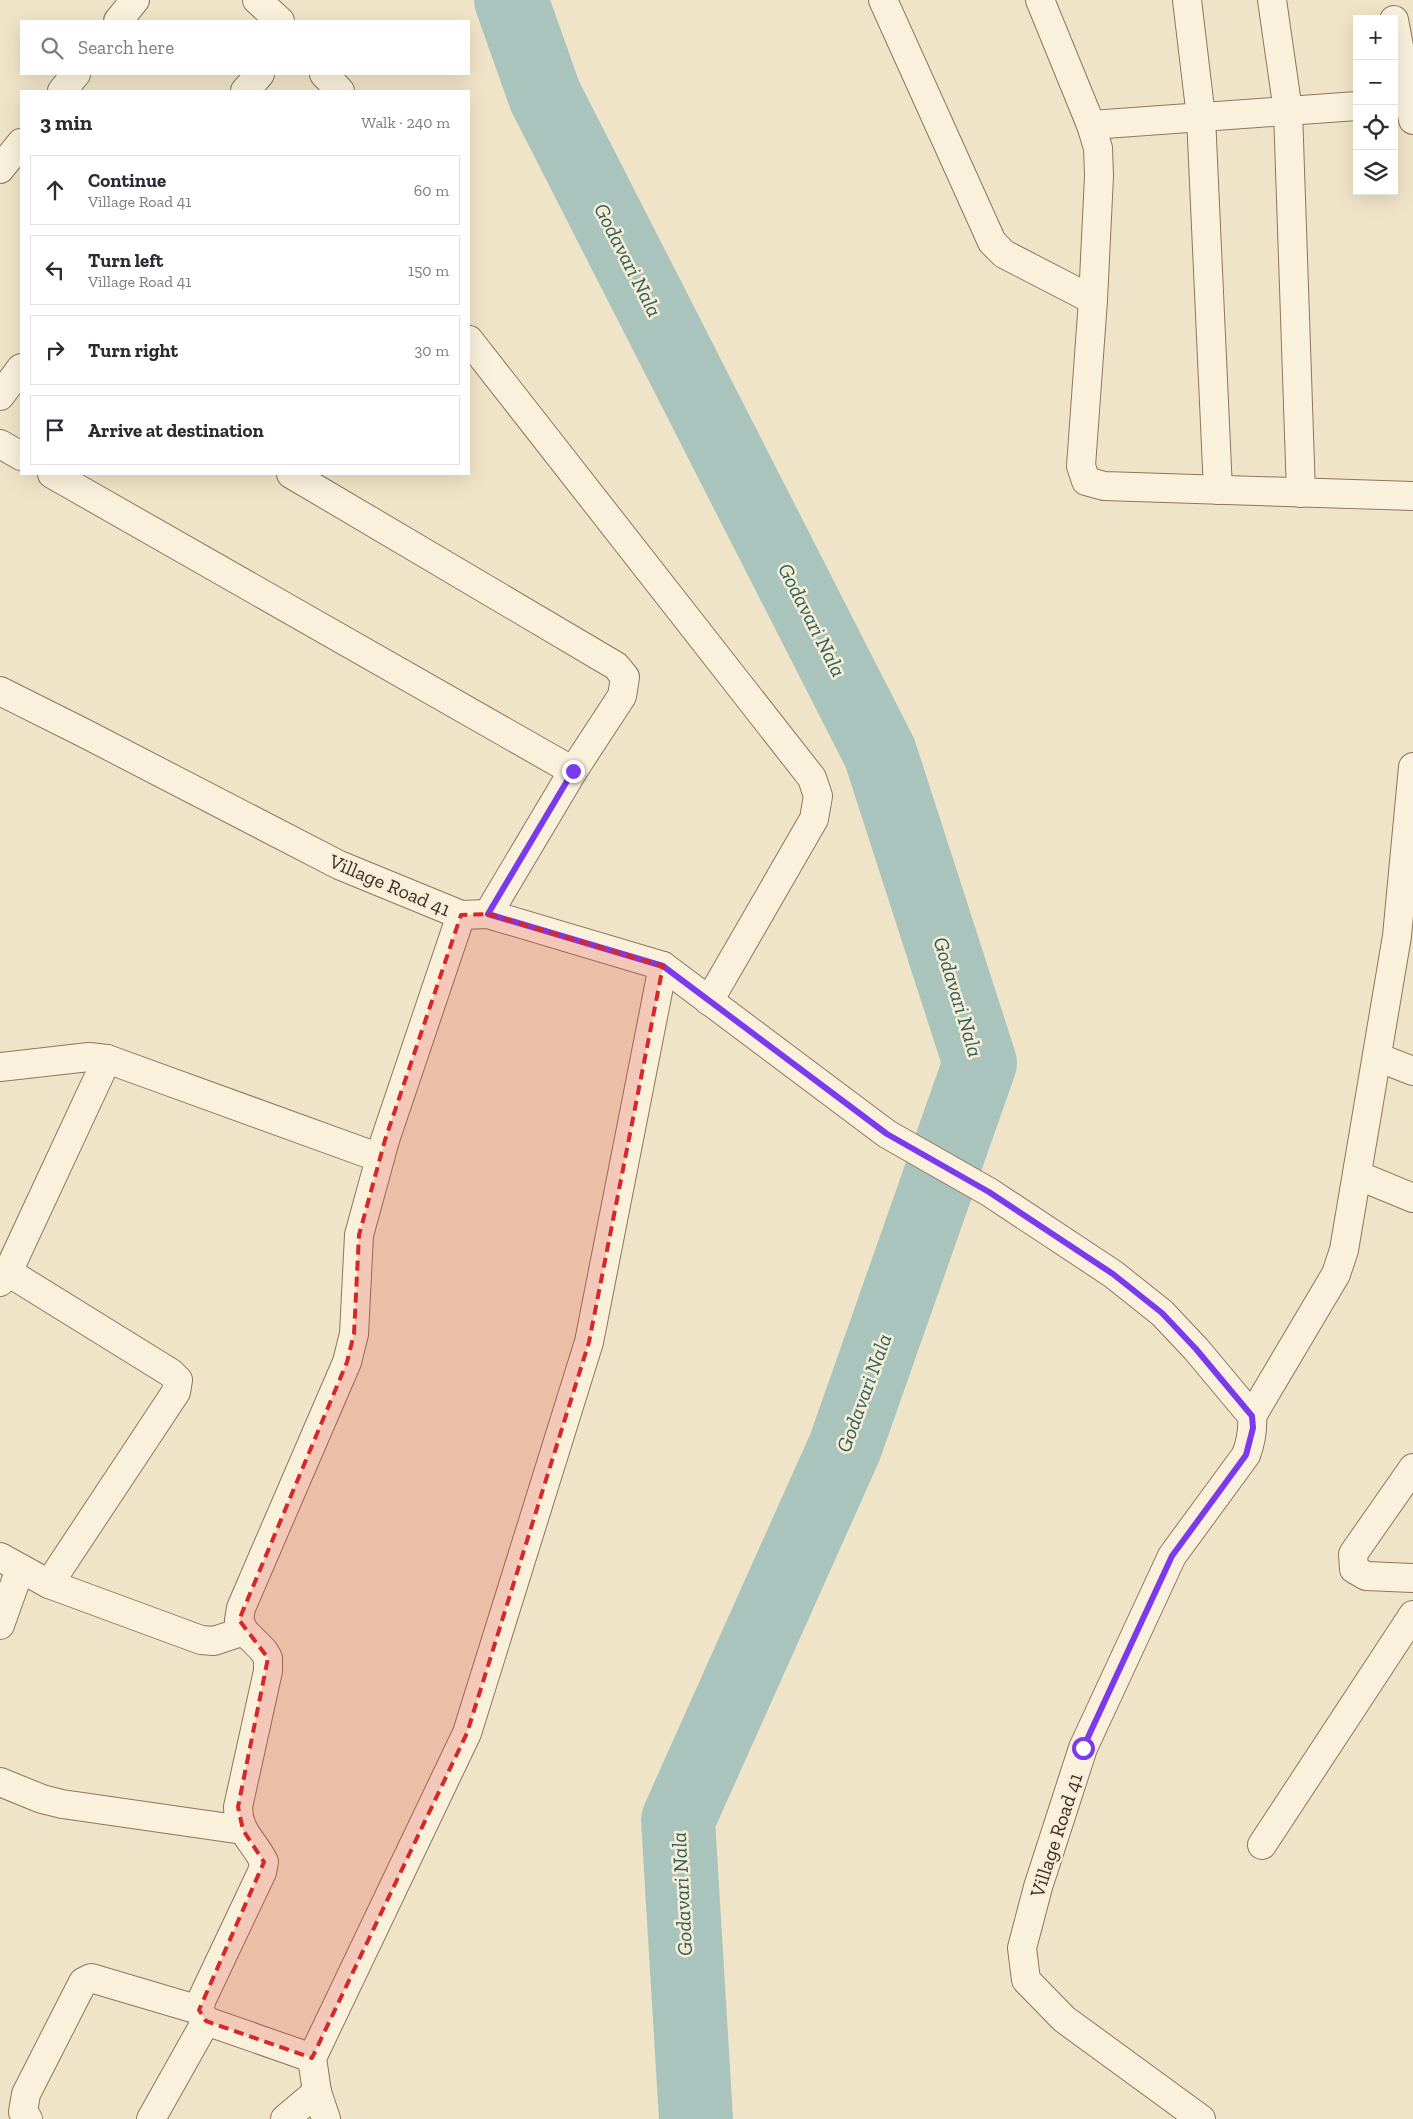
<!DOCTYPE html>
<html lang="en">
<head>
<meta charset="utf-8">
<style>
	body { margin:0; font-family:"Zilla Slab",serif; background:#f7f7f7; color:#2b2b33 }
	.controls { position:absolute; right:15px; top:15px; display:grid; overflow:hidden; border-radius:0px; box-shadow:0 5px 20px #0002 }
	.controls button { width:45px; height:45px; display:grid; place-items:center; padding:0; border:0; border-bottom:1px solid #e1e1e2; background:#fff; color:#2b2b33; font:25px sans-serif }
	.stop { position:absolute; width:15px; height:15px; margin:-11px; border:4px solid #7c3aed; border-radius:50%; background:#fff }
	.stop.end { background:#7c3aed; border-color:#fff; box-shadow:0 1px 5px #0008 }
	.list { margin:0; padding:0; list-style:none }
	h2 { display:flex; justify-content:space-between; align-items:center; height:65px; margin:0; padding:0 20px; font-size:21px }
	h2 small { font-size:16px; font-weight:400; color:#7c7c81 }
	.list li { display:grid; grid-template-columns:32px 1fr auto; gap:15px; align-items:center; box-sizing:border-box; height:70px; margin:0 10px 10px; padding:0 10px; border:1px solid #e1e1e2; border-radius:0px }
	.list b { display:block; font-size:19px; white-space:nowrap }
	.list p { margin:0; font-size:16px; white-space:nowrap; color:#7c7c81 }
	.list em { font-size:16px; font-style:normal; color:#7c7c81 }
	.icon { flex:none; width:28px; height:28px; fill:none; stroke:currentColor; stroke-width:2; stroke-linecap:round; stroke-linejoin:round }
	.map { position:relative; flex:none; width:1413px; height:2119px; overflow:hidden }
	.search { position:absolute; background:#fff; box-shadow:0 5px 20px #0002; left:20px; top:20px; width:450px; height:55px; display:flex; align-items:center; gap:12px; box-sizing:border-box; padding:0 18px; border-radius:0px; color:#7c7c81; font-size:19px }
	.panel { position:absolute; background:#fff; box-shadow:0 5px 20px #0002; left:20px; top:90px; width:450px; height:385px; border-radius:0px }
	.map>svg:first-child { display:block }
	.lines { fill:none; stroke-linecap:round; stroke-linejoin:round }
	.river { stroke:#a9c4bc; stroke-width:74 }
	.minor-casing { stroke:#8d765c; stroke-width:30 }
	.tertiary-casing { stroke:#8d765c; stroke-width:30 }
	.minor { stroke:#faf1dc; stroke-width:28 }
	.tertiary { stroke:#faf1dc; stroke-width:28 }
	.route { stroke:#7c3aed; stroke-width:6 }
	.marked { fill:#d62828; fill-opacity:0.2; stroke:#d62828; stroke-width:4; stroke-dasharray:10 6; stroke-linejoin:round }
	.labels { text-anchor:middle; stroke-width:5; stroke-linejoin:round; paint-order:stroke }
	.street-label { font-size:20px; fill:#3d2e20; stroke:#f7eed8 }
	.water-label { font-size:21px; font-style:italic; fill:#2f5d5a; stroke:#f7eed8 }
</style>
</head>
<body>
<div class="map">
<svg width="1413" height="2119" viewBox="0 0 1413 2119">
	<rect width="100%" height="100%" fill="#f0e4c8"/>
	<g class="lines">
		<path class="river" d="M 511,0 L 545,96 L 880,753 L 980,1063 L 845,1447 L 678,1820 L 696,2119"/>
		<defs>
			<g id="minor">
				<path d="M 257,0 L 280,21"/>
				<path d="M 883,0 L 992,242 L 1004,254 L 1093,300"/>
				<path d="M 1040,0 L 1091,125 L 1098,148 L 1099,176 L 1093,300 L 1081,466 L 1086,481 L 1104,486 L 1413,496"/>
				<path d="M 1187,0 L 1201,117 L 1218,490"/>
				<path d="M 1272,0 L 1288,111 L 1301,493"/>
				<path d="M 1394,20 L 1413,120"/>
				<path d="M 118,21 L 135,0"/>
				<path d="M 324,74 L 340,91"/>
				<path d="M 62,91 L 76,74"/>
				<path d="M 245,91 L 260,74"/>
				<path d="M 1091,125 L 1357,106"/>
				<path d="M 0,169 L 21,143"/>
				<path d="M 469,340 L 812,778 L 818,796 L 814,819 L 709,1001"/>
				<path d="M 0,396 L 21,368"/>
				<path d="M 0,444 L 21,456"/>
				<path d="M 52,474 L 573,771"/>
				<path d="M 291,474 L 616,666 L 625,677 L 622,696 L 573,771 L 488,914"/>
				<path d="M 1377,1057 L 1413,1071"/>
				<path d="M 0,1067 L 89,1057 L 107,1059 L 380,1158"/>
				<path d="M 1357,1175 L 1413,1198"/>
				<path d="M 8,1272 L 171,1373 L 178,1380 L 176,1392 L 49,1584"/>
				<path d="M 0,1282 L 8,1272 L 107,1059"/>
				<path d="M 1252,1416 L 1336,1274 L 1344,1250 L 1397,936 L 1413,767"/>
				<path d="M 1413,1468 L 1353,1554 L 1354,1569 L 1366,1576 L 1413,1578"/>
				<path d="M 0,1557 L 49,1584 L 201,1640 L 214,1641 L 244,1631"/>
				<path d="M 0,1625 L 20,1569"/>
				<path d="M 0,1782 L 42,1799 L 62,1804 L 243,1830"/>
				<path d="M 1262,1845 L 1413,1615"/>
				<path d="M 312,2058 L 206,2021 L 199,2010 L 202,1999 L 262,1872 L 264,1862 C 254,1841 238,1832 238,1807 L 268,1671 L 268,1658 L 263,1650 L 244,1631 L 239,1620 L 241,1608 L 347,1362 L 354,1334 L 359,1235 L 385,1140 L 461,915"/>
				<path d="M 28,2119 L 23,2112 L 26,2094 L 83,1982 L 91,1978 L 199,2010"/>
				<path d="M 151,2119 L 206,2021"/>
				<path d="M 285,2119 L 317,2092"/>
			</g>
			<g id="tertiary">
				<path d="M 0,691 L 82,732 L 339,865 L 461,915 L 488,914 L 663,966 L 887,1134 L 989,1192 L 1113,1274 L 1162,1313 L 1196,1349 L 1252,1416 C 1253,1430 1251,1442 1246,1455 L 1172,1556 L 1083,1748 L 1038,1887 L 1022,1948 L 1026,1980 L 1064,2019 L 1201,2119"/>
				<path d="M 326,2119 L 317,2092 L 312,2058 L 467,1733 L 589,1342 L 663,966"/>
			</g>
		</defs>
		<use href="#minor" class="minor-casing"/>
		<use href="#tertiary" class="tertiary-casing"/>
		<use href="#minor" class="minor"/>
		<use href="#tertiary" class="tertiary"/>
	</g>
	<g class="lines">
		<path class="route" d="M 573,771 L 488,914 L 663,966 L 887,1134 L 989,1192 L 1113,1274 L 1162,1313 L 1196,1349 L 1252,1416 L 1253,1428 L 1246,1455 L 1172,1556 L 1083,1748"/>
	</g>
	<path class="marked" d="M 488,914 L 663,966 L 589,1342 L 467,1733 L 312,2058 L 206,2021 L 199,2010 L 264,1862 L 243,1830 L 238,1807 L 268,1658 L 239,1620 L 347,1362 L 354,1334 L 359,1235 L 385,1140 L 461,915 Z"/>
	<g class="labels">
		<g class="street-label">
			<text transform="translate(390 885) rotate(23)" y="7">Village Road 41</text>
			<text transform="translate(1056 1835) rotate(-72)" y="7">Village Road 41</text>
		</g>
		<g class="water-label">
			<text transform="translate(628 260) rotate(63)" y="7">Godavari Nala</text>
			<text transform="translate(812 620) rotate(63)" y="7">Godavari Nala</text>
			<text transform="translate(958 997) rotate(73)" y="7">Godavari Nala</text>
			<text transform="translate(864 1393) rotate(-70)" y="7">Godavari Nala</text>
			<text transform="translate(682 1894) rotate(-93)" y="7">Godavari Nala</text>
		</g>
	</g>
</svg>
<div class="controls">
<button>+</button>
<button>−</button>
<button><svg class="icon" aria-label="locate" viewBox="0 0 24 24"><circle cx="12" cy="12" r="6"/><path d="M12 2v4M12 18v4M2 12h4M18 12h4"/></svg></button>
<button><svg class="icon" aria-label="layers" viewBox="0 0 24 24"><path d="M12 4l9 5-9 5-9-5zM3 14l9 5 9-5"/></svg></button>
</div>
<div class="stop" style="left:1083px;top:1748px"></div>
<div class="stop end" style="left:573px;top:771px"></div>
<div class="search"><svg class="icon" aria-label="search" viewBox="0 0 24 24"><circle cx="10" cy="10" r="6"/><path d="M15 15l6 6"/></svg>Search here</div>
<section class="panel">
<h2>3 min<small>Walk · 240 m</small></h2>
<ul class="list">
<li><svg class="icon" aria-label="ahead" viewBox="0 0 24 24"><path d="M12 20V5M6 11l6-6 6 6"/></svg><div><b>Continue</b><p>Village Road 41</p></div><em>60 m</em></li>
<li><svg class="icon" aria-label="left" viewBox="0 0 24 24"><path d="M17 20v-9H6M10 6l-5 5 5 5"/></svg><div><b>Turn left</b><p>Village Road 41</p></div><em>150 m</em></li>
<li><svg class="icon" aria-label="right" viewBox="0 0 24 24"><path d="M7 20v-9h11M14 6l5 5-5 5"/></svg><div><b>Turn right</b></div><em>30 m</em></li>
<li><svg class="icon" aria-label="arrive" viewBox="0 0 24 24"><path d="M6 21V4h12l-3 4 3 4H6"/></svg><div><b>Arrive at destination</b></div></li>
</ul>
</section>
</div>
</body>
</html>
